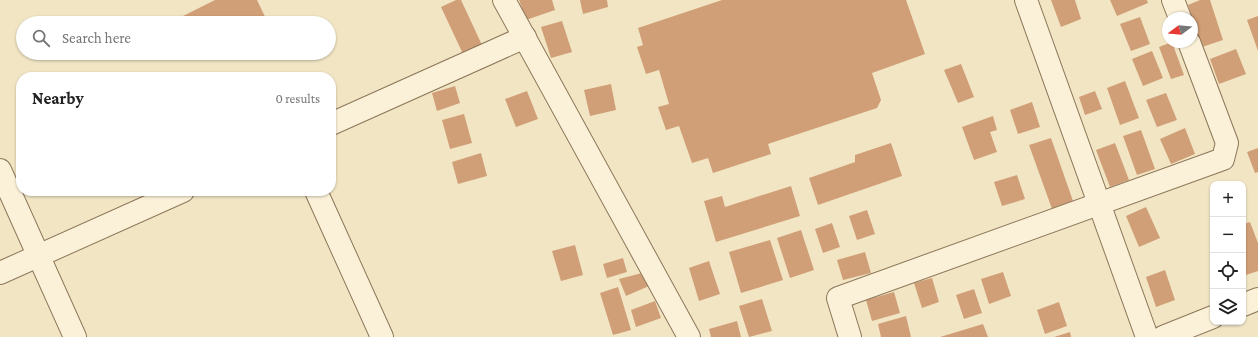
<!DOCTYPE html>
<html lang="en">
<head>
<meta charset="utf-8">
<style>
	body { margin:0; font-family:"Crimson Pro",serif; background:#f2f2f2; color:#222 }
	.controls { position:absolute; right:12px; bottom:12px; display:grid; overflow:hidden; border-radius:8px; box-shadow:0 1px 3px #0004 }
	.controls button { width:36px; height:36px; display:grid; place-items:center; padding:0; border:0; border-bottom:1px solid #e0e0e0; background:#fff; color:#222; font:20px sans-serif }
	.compass { position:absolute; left:1162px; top:12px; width:36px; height:36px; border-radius:50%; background:#fff; box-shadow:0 1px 3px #0004; rotate:254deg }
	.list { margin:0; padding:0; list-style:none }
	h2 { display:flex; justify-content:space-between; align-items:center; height:52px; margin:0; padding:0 16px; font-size:17px }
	h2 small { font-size:13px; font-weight:400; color:#767676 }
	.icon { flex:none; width:22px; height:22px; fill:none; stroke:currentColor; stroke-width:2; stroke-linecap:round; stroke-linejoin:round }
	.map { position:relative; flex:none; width:1258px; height:337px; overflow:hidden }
	.search { position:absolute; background:#fff; box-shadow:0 1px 3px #0004; left:16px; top:16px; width:320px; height:44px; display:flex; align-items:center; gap:10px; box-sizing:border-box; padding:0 14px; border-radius:22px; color:#767676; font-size:15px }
	.panel { position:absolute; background:#fff; box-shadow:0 1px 3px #0004; left:16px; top:72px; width:320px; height:124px; border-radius:16px }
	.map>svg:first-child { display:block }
	.building { fill:#d19f77 }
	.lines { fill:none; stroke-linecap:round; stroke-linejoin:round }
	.minor-casing { stroke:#8d7659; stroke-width:24 }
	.minor { stroke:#fbf1d8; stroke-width:22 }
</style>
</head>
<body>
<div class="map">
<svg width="1258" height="337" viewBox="0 0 1258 337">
	<rect width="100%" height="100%" fill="#f1e5c4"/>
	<g class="building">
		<path d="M 215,0 L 257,0 L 268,23 L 186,23 L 183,16 Z"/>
		<path d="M 456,0 L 461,0 L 482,45 L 463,54 L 441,7 Z"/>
		<path d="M 519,0 L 552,0 L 555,10 L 526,20 Z"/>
		<path d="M 580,0 L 607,0 L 608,7 L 583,14 Z"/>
		<path d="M 722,0 L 906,0 L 925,54 L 872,73 L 881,100 L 877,108 L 768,144 L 771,154 L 713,173 L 708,158 L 692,163 L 679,126 L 666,130 L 658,107 L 669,104 L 659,70 L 646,74 L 637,47 L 643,45 L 638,28 Z"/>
		<path d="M 1051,0 L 1075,0 L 1081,19 L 1061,27 Z"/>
		<path d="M 1110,0 L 1147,0 L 1148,3 L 1117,16 Z"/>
		<path d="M 1200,0 L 1210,0 L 1223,40 L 1202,47 L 1188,5 Z"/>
		<path d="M 1258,16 L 1258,51 L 1247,20 Z"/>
		<path d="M 1140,17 L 1150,44 L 1131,51 L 1120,24 Z"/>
		<path d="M 562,21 L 572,52 L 551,58 L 541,27 Z"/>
		<path d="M 1172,42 L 1184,75 L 1171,79 L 1159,47 Z"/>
		<path d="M 1236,49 L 1246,74 L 1219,84 L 1210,59 Z"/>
		<path d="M 1152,51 L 1163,78 L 1143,86 L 1132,59 Z"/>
		<path d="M 961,64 L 974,97 L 958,103 L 944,70 Z"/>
		<path d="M 1125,81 L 1139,118 L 1120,125 L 1107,88 Z"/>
		<path d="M 611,84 L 616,110 L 590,116 L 584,90 Z"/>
		<path d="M 455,86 L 460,103 L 437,111 L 432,93 Z"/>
		<path d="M 527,91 L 538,119 L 516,127 L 505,99 Z"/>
		<path d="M 1095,91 L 1102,109 L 1085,115 L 1079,97 Z"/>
		<path d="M 1166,93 L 1177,120 L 1157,127 L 1146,100 Z"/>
		<path d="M 1032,102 L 1040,127 L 1018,134 L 1010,110 Z"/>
		<path d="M 464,114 L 472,143 L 450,149 L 442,120 Z"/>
		<path d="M 993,116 L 997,130 L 990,132 L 997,152 L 974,160 L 962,127 Z"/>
		<path d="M 1185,128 L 1195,154 L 1171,164 L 1160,139 Z"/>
		<path d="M 1141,130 L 1155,169 L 1137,175 L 1123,136 Z"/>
		<path d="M 1051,138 L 1073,201 L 1052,209 L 1029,145 Z"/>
		<path d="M 891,143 L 902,176 L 818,205 L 809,178 L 855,162 L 855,155 Z"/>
		<path d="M 1115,143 L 1129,180 L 1110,187 L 1096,150 Z"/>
		<path d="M 1258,148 L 1258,172 L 1255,173 L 1247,152 Z"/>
		<path d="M 481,153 L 487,176 L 458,184 L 452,162 Z"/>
		<path d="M 1017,175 L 1025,199 L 1002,206 L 994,182 Z"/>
		<path d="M 791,186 L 800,216 L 716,242 L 704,201 L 722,196 L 725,207 Z"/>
		<path d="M 1146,207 L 1160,238 L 1139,247 L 1126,216 Z"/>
		<path d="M 867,210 L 875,234 L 857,240 L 849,216 Z"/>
		<path d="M 1250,222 L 1258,243 L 1258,271 L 1243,276 L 1243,224 Z"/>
		<path d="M 832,223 L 840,247 L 823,253 L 815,229 Z"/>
		<path d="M 801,230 L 814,270 L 790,278 L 777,238 Z"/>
		<path d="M 770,240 L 783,280 L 741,293 L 729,252 Z"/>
		<path d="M 575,245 L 583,275 L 561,281 L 552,251 Z"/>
		<path d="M 865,252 L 871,273 L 843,280 L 837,260 Z"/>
		<path d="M 623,258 L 627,272 L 607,278 L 603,264 Z"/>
		<path d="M 709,261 L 720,294 L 699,301 L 689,268 Z"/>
		<path d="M 1165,270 L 1175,300 L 1156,307 L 1146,277 Z"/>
		<path d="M 1003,272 L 1011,296 L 989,304 L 981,279 Z"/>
		<path d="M 642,273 L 649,286 L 626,296 L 619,279 Z"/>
		<path d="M 932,278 L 939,302 L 922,308 L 914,283 Z"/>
		<path d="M 618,287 L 631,330 L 613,335 L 600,293 Z"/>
		<path d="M 974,289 L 982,313 L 964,319 L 956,295 Z"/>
		<path d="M 894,292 L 900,313 L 872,321 L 866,300 Z"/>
		<path d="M 762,299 L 772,331 L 749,337 L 739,306 Z"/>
		<path d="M 655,301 L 661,318 L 636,327 L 631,310 Z"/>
		<path d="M 1059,302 L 1067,326 L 1045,334 L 1037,310 Z"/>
		<path d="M 906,316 L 911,337 L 881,337 L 878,324 Z"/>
		<path d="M 737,321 L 741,337 L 711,337 L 709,329 Z"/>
		<path d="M 983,324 L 988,337 L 940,337 Z"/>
		<path d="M 1070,332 L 1071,337 L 1054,337 Z"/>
	</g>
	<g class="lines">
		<defs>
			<g id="minor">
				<path d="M 504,0 L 689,337"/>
				<path d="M 1026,0 L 1147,337"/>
				<path d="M 1173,0 L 1180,18"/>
				<path d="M 331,124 L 525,37"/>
				<path d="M 0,170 L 75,337"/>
				<path d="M 316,191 L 382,337"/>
				<path d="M 0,273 L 183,191"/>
				<path d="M 1243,305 L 1258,299"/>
				<path d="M 850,337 L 838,298 L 1223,159 L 1227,143 L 1189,42"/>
				<path d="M 1163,337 L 1213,317"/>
			</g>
		</defs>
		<use href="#minor" class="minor-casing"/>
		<use href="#minor" class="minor"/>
	</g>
</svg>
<div class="controls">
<button>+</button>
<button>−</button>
<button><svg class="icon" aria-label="locate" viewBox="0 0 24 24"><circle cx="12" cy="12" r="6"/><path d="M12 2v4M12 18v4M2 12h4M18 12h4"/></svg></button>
<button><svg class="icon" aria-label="layers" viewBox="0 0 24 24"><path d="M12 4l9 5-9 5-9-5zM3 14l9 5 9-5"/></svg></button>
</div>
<svg class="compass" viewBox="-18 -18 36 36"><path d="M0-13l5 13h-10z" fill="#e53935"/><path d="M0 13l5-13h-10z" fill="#767676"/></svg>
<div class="search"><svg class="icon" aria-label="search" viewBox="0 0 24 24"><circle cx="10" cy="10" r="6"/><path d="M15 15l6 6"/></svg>Search here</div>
<section class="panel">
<h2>Nearby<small>0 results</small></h2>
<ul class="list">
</ul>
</section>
</div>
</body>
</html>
